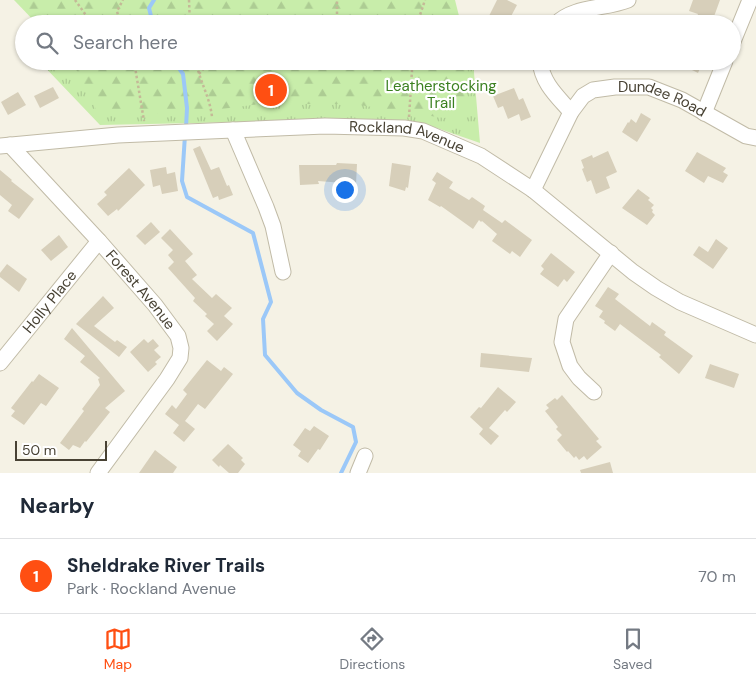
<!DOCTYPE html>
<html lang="en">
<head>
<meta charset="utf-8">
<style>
	body { margin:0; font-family:"DM Sans",sans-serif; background:#f2f2f3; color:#1f2937 }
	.scale { position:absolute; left:15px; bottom:12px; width:92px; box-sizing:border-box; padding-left:5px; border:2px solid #484234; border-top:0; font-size:14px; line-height:18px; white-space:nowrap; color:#484234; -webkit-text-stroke:4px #fff; paint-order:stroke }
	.you { position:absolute; left:344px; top:189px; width:18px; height:18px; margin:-12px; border:4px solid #fff; border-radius:50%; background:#1a73e8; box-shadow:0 0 0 8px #1a73e833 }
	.badge { display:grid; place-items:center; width:32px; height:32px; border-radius:50%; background:#ff4f12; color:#fff; font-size:16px; font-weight:700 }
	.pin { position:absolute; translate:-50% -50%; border:2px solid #fff; box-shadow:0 1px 5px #0006 }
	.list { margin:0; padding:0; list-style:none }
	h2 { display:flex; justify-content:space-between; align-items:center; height:65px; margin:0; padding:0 20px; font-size:21px }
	h2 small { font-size:16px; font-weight:400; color:#747a83 }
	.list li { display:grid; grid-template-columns:32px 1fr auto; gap:15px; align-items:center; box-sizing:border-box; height:75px; padding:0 20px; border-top:1px solid #e0e1e3 }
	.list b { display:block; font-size:19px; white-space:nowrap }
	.list p { margin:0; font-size:16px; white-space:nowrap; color:#747a83 }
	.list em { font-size:16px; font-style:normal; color:#747a83 }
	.icon { flex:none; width:28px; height:28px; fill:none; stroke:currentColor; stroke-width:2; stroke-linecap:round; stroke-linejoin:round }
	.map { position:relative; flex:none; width:756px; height:473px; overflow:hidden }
	.search { position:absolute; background:#fff; box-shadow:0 1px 4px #0004; left:15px; right:15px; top:15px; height:55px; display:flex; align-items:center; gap:12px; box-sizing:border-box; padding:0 18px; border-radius:28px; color:#747a83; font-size:19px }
	.sheet { height:140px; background:#fff }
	nav { display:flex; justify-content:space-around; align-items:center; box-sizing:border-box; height:70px; border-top:1px solid #e0e1e3; background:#fff; font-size:14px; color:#747a83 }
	nav a { display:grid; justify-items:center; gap:2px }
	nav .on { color:#ff4f12 }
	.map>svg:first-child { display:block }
	.grass { fill:url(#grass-tufts) }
	.forest { fill:url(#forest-firs) }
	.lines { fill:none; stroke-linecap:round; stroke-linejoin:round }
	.stream { stroke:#9bc8f8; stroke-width:4 }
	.building { fill:#d7cfba }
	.minor-casing { stroke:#c1bba7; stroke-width:17 }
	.path { stroke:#c4b997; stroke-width:2.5; stroke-dasharray:2.5 2.5; stroke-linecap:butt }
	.minor { stroke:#fff; stroke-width:15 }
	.labels { text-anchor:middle; stroke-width:4.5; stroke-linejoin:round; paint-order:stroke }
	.park-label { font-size:15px; fill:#3b8021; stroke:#fff }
	.street-label { font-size:15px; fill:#484234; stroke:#fff }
</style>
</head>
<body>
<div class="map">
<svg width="756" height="473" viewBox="0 0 756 473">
	<defs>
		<pattern id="grass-tufts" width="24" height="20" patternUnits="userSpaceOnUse" patternTransform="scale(1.25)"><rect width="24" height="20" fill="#c8edaa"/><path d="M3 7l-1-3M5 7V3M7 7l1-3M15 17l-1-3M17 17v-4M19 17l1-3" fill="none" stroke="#adcc93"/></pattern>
		<pattern id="forest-firs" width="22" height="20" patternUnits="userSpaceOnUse" patternTransform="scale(1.25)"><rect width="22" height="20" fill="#c8edaa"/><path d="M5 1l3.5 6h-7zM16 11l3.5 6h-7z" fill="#adcc93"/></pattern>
	</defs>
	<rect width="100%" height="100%" fill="#f5f2e5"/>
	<path class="grass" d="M 39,61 L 473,61 L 480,143 L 434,127 L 383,119 L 100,125 Z"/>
	<g class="forest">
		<path d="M 14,0 L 455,0 L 461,24 L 37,24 Z"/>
		<path d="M 69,61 L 466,61 L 467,95 L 462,111 L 444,118 L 353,104 L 260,104 L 206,111 L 141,115 L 96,109 L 77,71 Z"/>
	</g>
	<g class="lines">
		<g class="stream">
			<path d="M 153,24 L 149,8 L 154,0"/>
			<path d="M 174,61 L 183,74 L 187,108 L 186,128"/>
			<path d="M 185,135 L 182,181 L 187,197 L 253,233 L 271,302 L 263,319 L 265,355 L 297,393 L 321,410 L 353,427 L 356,442 L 341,473"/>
		</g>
	</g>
	<g class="building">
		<path d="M 497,0 L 507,0 L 517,5 L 507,24 L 492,24 L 494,19 L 489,16 Z"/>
		<path d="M 693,0 L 720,0 L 712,22 L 707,19 L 705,24 L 702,24 L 695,21 L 698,14 L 689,11 Z"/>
		<path d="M 674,61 L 703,61 L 698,73 Z"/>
		<path d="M 53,87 L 59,98 L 40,108 L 34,96 Z"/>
		<path d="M 514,88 L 519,100 L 523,98 L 531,117 L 521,121 L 519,114 L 508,119 L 503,106 L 498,108 L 493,96 Z"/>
		<path d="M 18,92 L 26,105 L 8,115 L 1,102 Z"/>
		<path d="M 641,113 L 651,119 L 637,142 L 622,132 L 628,122 L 629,123 L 631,119 L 636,123 Z"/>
		<path d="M 200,146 L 211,170 L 219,167 L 227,186 L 229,185 L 233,195 L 219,200 L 218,196 L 213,198 L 193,149 Z"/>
		<path d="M 608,151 L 617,172 L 606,177 L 610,188 L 596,194 L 591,180 L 587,182 L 582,169 L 584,168 L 581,160 L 592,155 L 593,158 Z"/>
		<path d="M 697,152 L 726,168 L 723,172 L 728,175 L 723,183 L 708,176 L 704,183 L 685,171 Z"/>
		<path d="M 337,163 L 357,164 L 356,184 L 318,181 L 319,184 L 300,185 L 299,165 L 336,165 Z"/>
		<path d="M 392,163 L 411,166 L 408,188 L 406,187 L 405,191 L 389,186 Z"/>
		<path d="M 166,167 L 167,174 L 175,172 L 178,191 L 162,194 L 160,185 L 153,187 L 150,170 Z"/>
		<path d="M 129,168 L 145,185 L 118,211 L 117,209 L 108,216 L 97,204 L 107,195 L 104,192 Z"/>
		<path d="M 0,170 L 12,180 L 11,181 L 34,199 L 19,219 L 8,211 L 12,205 L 0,195 Z"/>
		<path d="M 437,172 L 453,182 L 449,188 L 469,200 L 472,197 L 485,206 L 483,210 L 502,223 L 505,220 L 532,240 L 520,257 L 512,251 L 510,254 L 492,241 L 497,234 L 482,221 L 481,222 L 479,220 L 473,229 L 441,206 L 440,207 L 428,200 L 436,183 L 432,180 Z"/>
		<path d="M 638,189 L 650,198 L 648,200 L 654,205 L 651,208 L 653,210 L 652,212 L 655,215 L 647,225 L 622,208 Z"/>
		<path d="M 151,222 L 160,232 L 145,245 L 136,236 Z"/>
		<path d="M 170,229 L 193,254 L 185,261 L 197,275 L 192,279 L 212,298 L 216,294 L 232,308 L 224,316 L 233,324 L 217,341 L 207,331 L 214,324 L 205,316 L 207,314 L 193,301 L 195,298 L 168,268 L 174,262 L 168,255 L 173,250 L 161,238 Z"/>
		<path d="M 59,235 L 68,247 L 51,261 L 41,250 Z"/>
		<path d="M 716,239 L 728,248 L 713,269 L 693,255 L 699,246 L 708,252 Z"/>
		<path d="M 551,253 L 575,272 L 567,282 L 564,279 L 558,287 L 540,274 L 544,269 L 541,266 Z"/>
		<path d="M 7,264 L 27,279 L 19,292 L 0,277 L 0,273 Z"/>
		<path d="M 608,287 L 619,294 L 615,299 L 650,326 L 652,322 L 666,332 L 664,335 L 693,356 L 679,374 L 659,357 L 661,355 L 620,324 L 615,331 L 604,323 L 605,321 L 599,317 L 603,311 L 595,306 Z"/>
		<path d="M 103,296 L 114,308 L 94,326 L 115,342 L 117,340 L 127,347 L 119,357 L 76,324 Z"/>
		<path d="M 72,328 L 125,391 L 105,408 L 110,412 L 86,442 L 85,441 L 80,448 L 73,445 L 69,450 L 60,443 L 84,411 L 82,409 L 100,385 L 98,379 L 100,378 L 80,362 L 85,356 L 64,339 Z"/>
		<path d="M 144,339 L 148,343 L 153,339 L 159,346 L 154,350 L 161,357 L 155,362 L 157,364 L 148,372 L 130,352 Z"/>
		<path d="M 481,353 L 532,358 L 529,372 L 480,367 Z"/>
		<path d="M 207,360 L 221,371 L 224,367 L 233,374 L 205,409 L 198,404 L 185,421 L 195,429 L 184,442 L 173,433 L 179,425 L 165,414 L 172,405 L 176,409 L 187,394 L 183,390 Z"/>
		<path d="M 710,364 L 739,374 L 734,388 L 705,378 Z"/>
		<path d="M 39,374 L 59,388 L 46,406 L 41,403 L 24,425 L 11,416 L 15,411 L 11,408 L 32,381 L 33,382 Z"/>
		<path d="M 498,387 L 516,402 L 507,412 L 505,410 L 489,428 L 499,436 L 491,445 L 479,434 L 483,429 L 470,417 L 479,407 L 481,408 Z"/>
		<path d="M 562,395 L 599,439 L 596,441 L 602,447 L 587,460 L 584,456 L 579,460 L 576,456 L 574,458 L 568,451 L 567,452 L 557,440 L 562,435 L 556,429 L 558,427 L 545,411 L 549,408 L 546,405 L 555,398 L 557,400 Z"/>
		<path d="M 314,426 L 329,436 L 320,450 L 318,449 L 308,463 L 298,456 L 301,451 L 293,445 L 305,428 L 310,431 Z"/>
		<path d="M 228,444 L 243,458 L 241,460 L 245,464 L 238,473 L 229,473 L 220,465 L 219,467 L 212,460 Z"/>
		<path d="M 155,450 L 177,467 L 173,473 L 139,473 Z"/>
		<path d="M 610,462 L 613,473 L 581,473 L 580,470 Z"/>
	</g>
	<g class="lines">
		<defs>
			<g id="minor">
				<path d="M 556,24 C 573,6 606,9 628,0"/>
				<path d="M 732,44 L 750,0"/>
				<path d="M 540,61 C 542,83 557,96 571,112"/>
				<path d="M 704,113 L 725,61"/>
				<path d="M 233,130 L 266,207 L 273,226 L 283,272"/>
				<path id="s1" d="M 10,145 L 99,241 L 155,305 L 178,336 L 181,348 L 180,358 L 167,379 L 98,473"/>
				<path id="s2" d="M 0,146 L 118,135 L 325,126 L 404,128 L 423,131 L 481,156 L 533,190 L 633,272 L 656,288 L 680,302 L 756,335"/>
				<path id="s3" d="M 533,190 L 571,112 L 583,96 L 593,90 L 615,87 L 649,87 L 682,100 L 746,136 L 756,138"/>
				<path id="s4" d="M 0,363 L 99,241"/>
				<path d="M 594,392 L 579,378 L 570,366 L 562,342 L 566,319 L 611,253"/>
				<path d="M 358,473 L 365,456"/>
			</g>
		</defs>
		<use href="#minor" class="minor-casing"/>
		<g class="path">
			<path d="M 75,0 L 88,18 L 97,24"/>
			<path d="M 189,0 L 190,24"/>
			<path d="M 104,24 L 117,20"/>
			<path d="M 120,24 L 117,11 L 123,0"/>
			<path d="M 337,24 L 337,0"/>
			<path d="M 417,24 L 425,0"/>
			<path d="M 134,61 L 144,121"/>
			<path d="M 196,61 C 199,80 210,97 212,117"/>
			<path d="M 239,61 C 255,67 272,66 289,61"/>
			<path d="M 199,74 L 210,61"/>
			<path d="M 409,117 L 412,71 L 410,61"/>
		</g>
		<use href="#minor" class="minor"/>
	</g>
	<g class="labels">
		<g class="park-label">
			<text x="441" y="91">Leatherstocking<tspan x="441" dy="17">Trail</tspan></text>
		</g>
		<g class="street-label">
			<text dy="5" stroke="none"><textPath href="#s3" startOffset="190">Dundee Road</textPath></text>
			<text dy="5" stroke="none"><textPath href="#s2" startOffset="409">Rockland Avenue</textPath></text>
			<text dy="5" stroke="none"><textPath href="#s1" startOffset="195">Forest Avenue</textPath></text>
			<text dy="5" stroke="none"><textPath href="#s4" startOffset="79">Holly Place</textPath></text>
		</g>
	</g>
</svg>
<div class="scale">50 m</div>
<div class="you"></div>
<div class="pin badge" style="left:271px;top:90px">1</div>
<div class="search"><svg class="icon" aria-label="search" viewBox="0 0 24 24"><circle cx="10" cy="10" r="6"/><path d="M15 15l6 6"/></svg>Search here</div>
</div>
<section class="sheet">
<h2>Nearby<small></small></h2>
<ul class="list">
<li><span class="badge">1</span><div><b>Sheldrake River Trails</b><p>Park · Rockland Avenue</p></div><em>70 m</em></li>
</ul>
</section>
<nav>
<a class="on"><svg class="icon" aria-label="map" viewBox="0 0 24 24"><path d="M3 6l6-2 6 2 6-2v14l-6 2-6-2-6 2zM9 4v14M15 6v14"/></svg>Map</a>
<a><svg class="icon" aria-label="directions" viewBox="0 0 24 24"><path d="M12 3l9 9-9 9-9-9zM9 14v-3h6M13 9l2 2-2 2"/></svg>Directions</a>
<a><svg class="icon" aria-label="saved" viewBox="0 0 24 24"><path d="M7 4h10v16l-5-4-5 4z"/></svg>Saved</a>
</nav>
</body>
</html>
